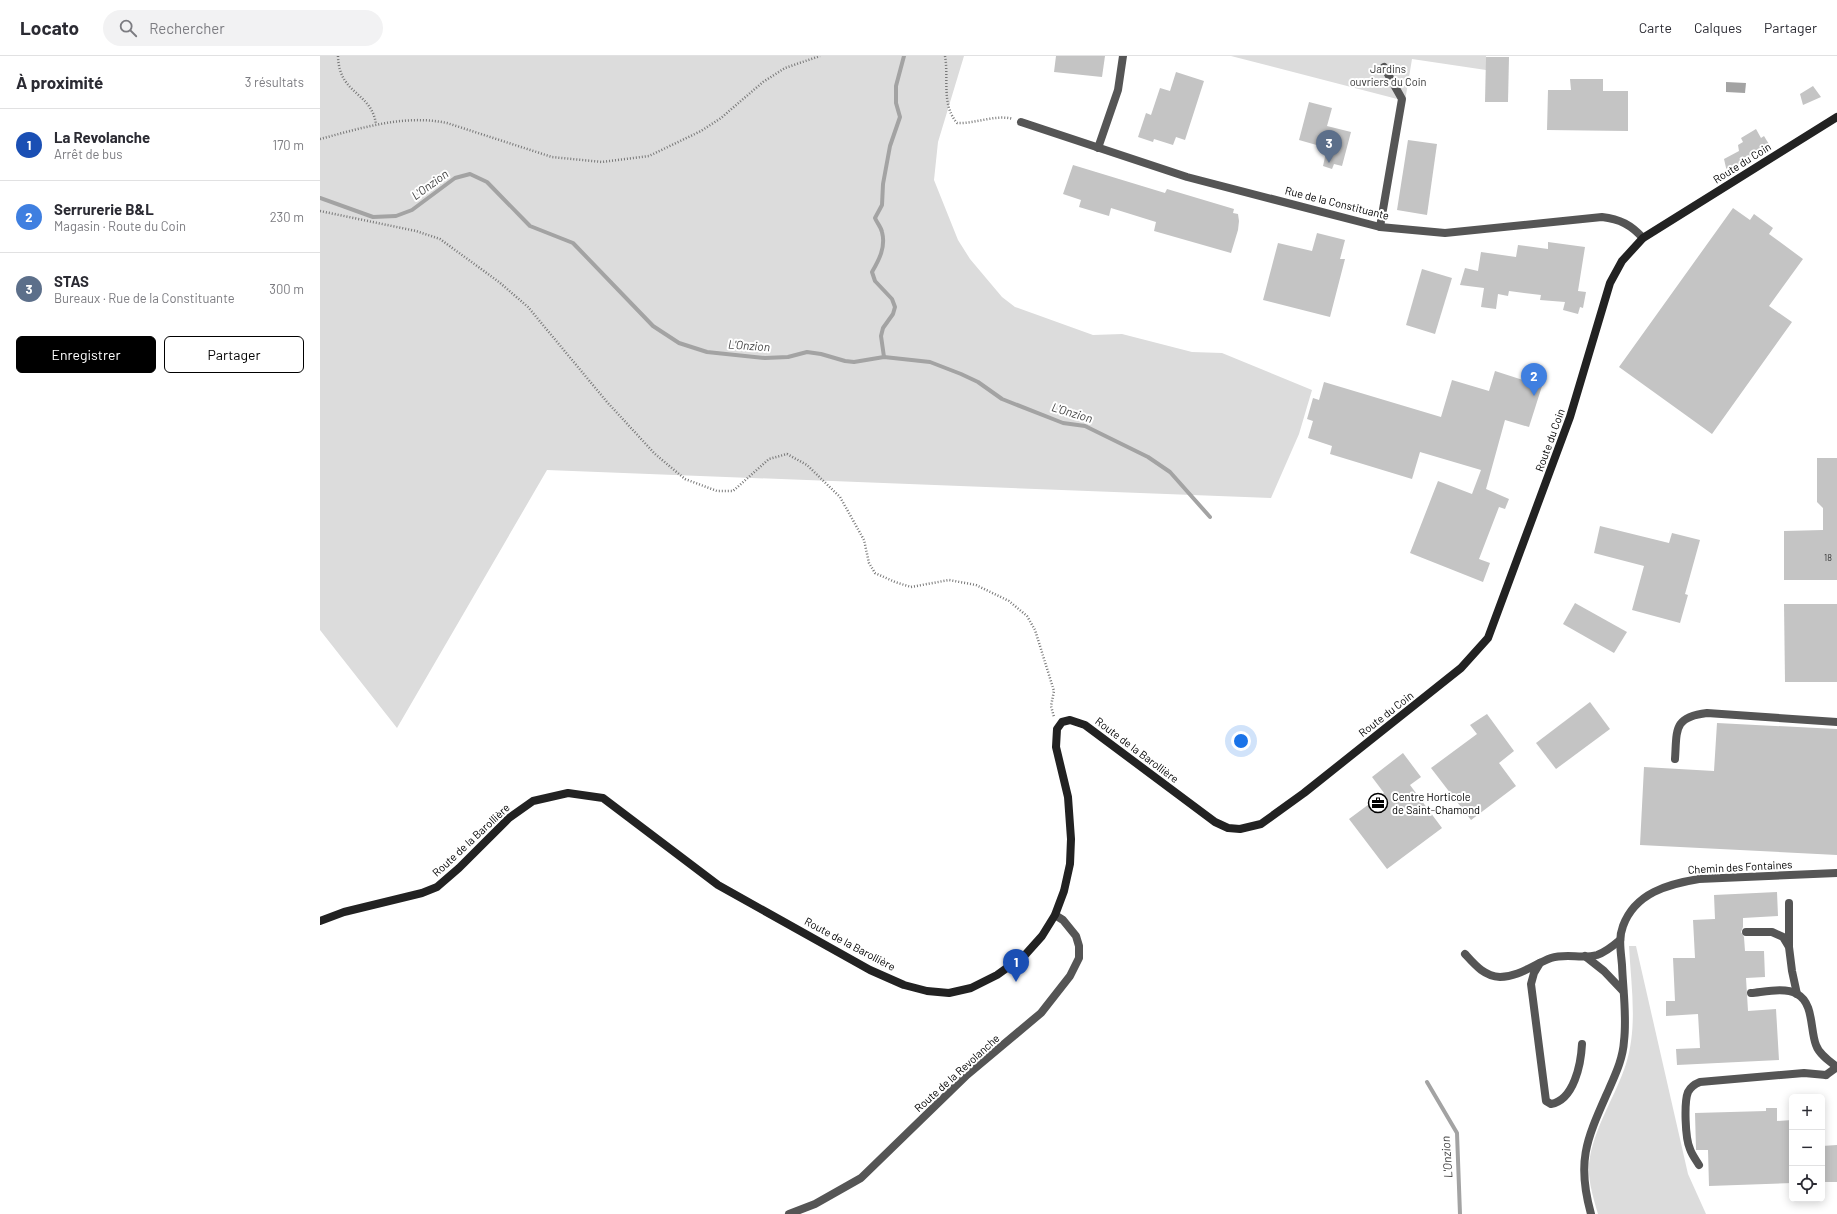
<!DOCTYPE html>
<html lang="fr">
<head>
<meta charset="utf-8">
<style>
	body { margin:0; font-family:Barlow,sans-serif; background:#f2f2f3; color:#2b2b33 }
	.controls { position:absolute; right:12px; bottom:12px; display:grid; overflow:hidden; border-radius:6px; box-shadow:0 2px 10px #0003 }
	.controls button { width:36px; height:36px; display:grid; place-items:center; padding:0; border:0; border-bottom:1px solid #e1e1e2; background:#fff; color:#2b2b33; font:20px sans-serif }
	.you { position:absolute; left:921px; top:685px; width:14px; height:14px; margin:-10px; border:3px solid #fff; border-radius:50%; background:#1a73e8; box-shadow:0 0 0 6px #1a73e833 }
	.badge { display:grid; place-items:center; width:26px; height:26px; border-radius:50%; background:#000; color:#fff; font-size:13px; font-weight:700 }
	.pin { position:absolute; translate:-50% -33px; filter:drop-shadow(0 1px 2px #0008) }
	.pin::after { content:''; position:absolute; top:21px; width:14px; height:12px; background:inherit; clip-path:polygon(0 0,100% 0,50% 100%) }
	.list { margin:0; padding:0; list-style:none }
	h2 { display:flex; justify-content:space-between; align-items:center; height:52px; margin:0; padding:0 16px; font-size:17px }
	h2 small { font-size:13px; font-weight:400; color:#7c7c81 }
	.list li { display:grid; grid-template-columns:26px 1fr auto; gap:12px; align-items:center; box-sizing:border-box; height:72px; padding:0 16px; border-top:1px solid #e1e1e2 }
	.list b { display:block; font-size:15px; white-space:nowrap }
	.list p { margin:0; font-size:13px; white-space:nowrap; color:#7c7c81 }
	.list em { font-size:13px; font-style:normal; color:#7c7c81 }
	.actions { display:flex; gap:8px; padding:12px 16px }
	.actions a { flex:1; padding:9px 0; border:1px solid #000; border-radius:6px; text-align:center; font-size:14px; color:#000 }
	.actions .main { background:#000; color:#fff }
	.icon { flex:none; width:22px; height:22px; fill:none; stroke:currentColor; stroke-width:2; stroke-linecap:round; stroke-linejoin:round }
	.map { position:relative; flex:none; width:1517px; height:1158px; overflow:hidden }
	header { display:flex; align-items:center; gap:24px; box-sizing:border-box; height:56px; padding:0 20px; background:#fff; border-bottom:1px solid #e1e1e2 }
	header strong { font-size:19px }
	nav { display:flex; gap:22px; margin-inline-start:auto; font-size:14px }
	.search { width:280px; height:36px; background:#f2f2f3; display:flex; align-items:center; gap:10px; box-sizing:border-box; padding:0 14px; border-radius:22px; color:#7c7c81; font-size:15px }
	main { display:flex }
	aside { flex:1; background:#fff }
	.map>svg:first-child { display:block }
	.green { fill:#dcdcdc }
	.water { fill:#a3a3a3 }
	.lines { fill:none; stroke-linecap:round; stroke-linejoin:round }
	.stream { stroke:#a3a3a3; stroke-width:4 }
	.building { fill:#c4c4c4 }
	.path { stroke:#777; stroke-width:2.5; stroke-dasharray:1 2; stroke-linecap:butt }
	.service { stroke:#555; stroke-width:8 }
	.minor { stroke:#555; stroke-width:8 }
	.secondary { stroke:#222; stroke-width:8 }
	.labels { text-anchor:middle; stroke-width:4; stroke-linejoin:round; paint-order:stroke }
	.number-label { font-size:9px; fill:#313131 }
	.park-label { font-size:11px; fill:#333; stroke:#fff }
	.street-label { font-size:11px; fill:#000; stroke:#fff }
	.poi-label { font-size:11px; fill:#000; stroke:#fff; text-anchor:start }
	.water-label { font-size:12px; font-style:italic; fill:#444; stroke:#fff }
</style>
</head>
<body>
<header>
<strong>Locato</strong>
<div class="search"><svg class="icon" aria-label="search" viewBox="0 0 24 24"><circle cx="10" cy="10" r="6"/><path d="M15 15l6 6"/></svg>Rechercher</div>
<nav><a>Carte</a><a>Calques</a><a>Partager</a></nav>
</header>
<main>
<aside>
<h2>À proximité<small>3 résultats</small></h2>
<ul class="list">
<li><span class="badge" style="background:#1a4fb4">1</span><div><b>La Revolanche</b><p>Arrêt de bus</p></div><em>170 m</em></li>
<li><span class="badge" style="background:#3f7fe0">2</span><div><b>Serrurerie B&amp;L</b><p>Magasin · Route du Coin</p></div><em>230 m</em></li>
<li><span class="badge" style="background:#5c6f8a">3</span><div><b>STAS</b><p>Bureaux · Rue de la Constituante</p></div><em>300 m</em></li>
</ul>
<div class="actions"><a class="main">Enregistrer</a><a>Partager</a></div>
</aside>
<div class="map">
<svg width="1517" height="1158" viewBox="0 0 1517 1158">
	<rect width="100%" height="100%" fill="#fff"/>
	<g class="green">
		<path d="M 0,0 L 644,0 L 618,86 L 614,124 L 638,184 L 650,203 L 682,241 L 695,251 L 773,279 L 802,278 L 872,296 L 902,297 L 992,334 L 979,378 L 951,442 L 227,414 L 77,672 L 0,574 Z"/>
		<path d="M 911,0 L 1166,0 L 1166,14 L 1092,3 L 1085,45 Z"/>
		<path d="M 1309,890 L 1316,890 L 1368,1118 L 1386,1158 L 1278,1158 C 1273,1141 1266,1119 1270,1101 C 1276,1068 1296,1039 1306,1008 C 1318,970 1311,929 1309,890 Z"/>
	</g>
	<path class="water" d="M 1406,26 L 1426,27 L 1425,37 L 1406,36 Z"/>
	<g class="lines">
		<g class="stream">
			<path d="M 0,142 L 53,161 L 76,160 L 92,154 L 135,122 L 150,118 L 167,126 L 210,170 L 253,187 L 333,270 L 359,287 L 387,296 L 445,302 L 468,301 L 487,296 L 501,298 L 525,305 L 534,306 L 564,301 L 610,306 L 641,318 L 658,326 L 682,343 L 743,367 L 765,370 L 828,401 L 850,416 L 890,461"/>
			<path d="M 564,301 L 561,280 L 563,272 L 573,258 L 575,251 L 572,243 L 555,225 L 552,216 C 559,204 566,191 562,176 C 561,171 557,167 555,162 L 562,149 L 563,128 L 570,90 L 580,61 L 576,47 L 576,30 L 584,0"/>
			<path d="M 1107,1026 L 1137,1077 L 1140,1158"/>
		</g>
	</g>
	<g class="building">
		<path d="M 736,0 L 785,0 L 782,21 L 734,16 Z"/>
		<path d="M 1166,1 L 1189,1 L 1188,46 L 1165,46 Z"/>
		<path d="M 856,16 L 884,25 L 865,84 L 856,81 L 853,89 L 834,83 L 833,86 L 818,81 L 826,57 L 831,59 L 840,32 L 850,35 Z"/>
		<path d="M 1250,23 L 1283,23 L 1283,35 L 1308,35 L 1308,75 L 1227,74 L 1228,34 L 1251,34 Z"/>
		<path d="M 1493,30 L 1501,41 L 1483,49 L 1480,38 Z"/>
		<path d="M 989,46 L 1012,52 L 1007,70 L 1031,76 L 1022,110 L 1014,108 L 1012,113 L 1003,110 L 1007,92 L 979,84 Z"/>
		<path d="M 1436,73 L 1441,82 L 1444,80 L 1450,90 L 1407,116 L 1404,103 L 1419,95 L 1418,89 L 1423,86 L 1421,82 Z"/>
		<path d="M 1088,84 L 1117,88 L 1107,159 L 1077,154 Z"/>
		<path d="M 753,109 L 845,137 L 847,133 L 914,153 L 913,157 L 918,158 L 919,165 L 918,174 L 911,197 L 834,175 L 836,166 L 791,152 L 789,160 L 759,151 L 761,144 L 743,138 Z"/>
		<path d="M 1413,152 L 1430,164 L 1434,158 L 1453,172 L 1449,178 L 1483,203 L 1449,250 L 1472,266 L 1392,378 L 1299,311 Z"/>
		<path d="M 997,177 L 1025,184 L 1020,203 L 1025,203 L 1010,261 L 943,244 L 958,187 L 992,195 Z"/>
		<path d="M 1228,186 L 1265,191 L 1258,235 L 1266,236 L 1263,252 L 1260,251 L 1258,258 L 1243,254 L 1245,246 L 1220,244 L 1221,239 L 1189,235 L 1188,240 L 1178,238 L 1176,253 L 1161,251 L 1164,232 L 1140,229 L 1145,212 L 1158,215 L 1161,196 L 1196,201 L 1198,189 L 1228,193 Z"/>
		<path d="M 1102,213 L 1132,222 L 1115,278 L 1086,269 Z"/>
		<path d="M 1175,315 L 1222,330 L 1209,371 L 1185,364 L 1166,433 L 1189,443 L 1185,453 L 1179,451 L 1159,503 L 1170,507 L 1163,526 L 1090,497 L 1118,425 L 1152,438 L 1161,414 L 1100,396 L 1092,423 L 1010,398 L 1012,390 L 988,382 L 993,365 L 987,363 L 993,342 L 999,344 L 1004,326 L 1121,361 L 1132,324 L 1169,335 Z"/>
		<path d="M 1497,402 L 1517,402 L 1517,524 L 1464,524 L 1464,475 L 1503,474 L 1503,452 L 1497,446 Z"/>
		<path d="M 1280,470 L 1349,487 L 1352,477 L 1380,484 L 1365,538 L 1368,539 L 1360,567 L 1312,554 L 1324,510 L 1274,497 Z"/>
		<path d="M 1255,547 L 1307,576 L 1294,597 L 1243,568 Z"/>
		<path d="M 1464,548 L 1517,548 L 1517,626 L 1465,626 Z"/>
		<path d="M 1270,646 L 1290,673 L 1236,713 L 1216,687 Z"/>
		<path d="M 1167,658 L 1194,695 L 1179,707 L 1196,730 L 1151,764 L 1111,712 L 1157,678 L 1150,669 Z"/>
		<path d="M 1397,667 L 1517,673 L 1517,799 L 1320,789 L 1324,711 L 1394,715 Z"/>
		<path d="M 1083,697 L 1101,721 L 1090,729 L 1122,772 L 1067,813 L 1029,763 L 1064,737 L 1052,721 Z"/>
		<path d="M 1457,836 L 1458,860 L 1423,862 L 1423,871 L 1421,876 L 1424,881 L 1425,895 L 1444,895 L 1445,921 L 1426,922 L 1428,955 L 1456,953 L 1459,1004 L 1357,1009 L 1356,993 L 1380,992 L 1378,958 L 1346,960 L 1346,945 L 1355,945 L 1353,902 L 1375,902 L 1373,864 L 1395,863 L 1394,839 Z"/>
		<path d="M 1446,1052 L 1457,1052 L 1457,1065 L 1472,1064 L 1472,1127 L 1389,1130 L 1388,1094 L 1376,1094 L 1376,1093 L 1375,1057 L 1446,1055 Z"/>
		<path d="M 1517,1089 L 1517,1126 L 1502,1126 L 1502,1090 Z"/>
	</g>
	<g class="lines">
		<g class="path">
			<path d="M 18,0 C 19,39 51,35 56,68"/>
			<path d="M 625,0 C 629,23 621,48 637,67 C 655,68 676,58 693,63"/>
			<path d="M 0,83 C 42,72 84,58 127,67 L 232,101 L 282,106 L 329,100 L 381,75 L 401,62 L 443,26 L 465,12 L 500,0"/>
			<path d="M 0,155 L 96,175 L 120,183 L 179,226 L 208,251 L 287,346 L 335,398 L 365,423 L 397,435 L 413,435 L 449,403 L 467,398 L 487,409 L 520,441 L 544,484 L 549,507 L 555,517 L 575,526 L 591,531 L 629,524 L 656,529 L 689,545 L 707,560 L 715,574 L 734,635 L 731,650 L 734,661"/>
		</g>
		<g class="service">
			<path d="M 1060,171 L 1082,43 L 1064,11"/>
			<path d="M 1355,703 C 1357,674 1353,661 1387,657 L 1517,666"/>
			<path d="M 1469,847 L 1469,890"/>
			<path d="M 1426,876 L 1452,876 L 1463,881 L 1469,891 L 1472,915 L 1477,938"/>
			<path d="M 1145,898 C 1155,909 1164,920 1180,921 C 1199,921 1214,908 1231,902 C 1246,897 1262,903 1277,899 C 1286,896 1293,890 1300,884"/>
			<path d="M 1265,900 L 1284,915 L 1303,935"/>
			<path d="M 1220,907 L 1214,917 L 1211,928 L 1226,1045 L 1231,1048 C 1254,1044 1261,1008 1262,988"/>
			<path d="M 1431,937 C 1444,936 1465,931 1477,938 C 1494,947 1490,974 1496,989 C 1499,998 1509,1005 1517,1011"/>
			<path d="M 1379,1109 C 1376,1104 1372,1099 1370,1093 C 1365,1082 1364,1046 1368,1036 C 1371,1030 1375,1028 1380,1026 L 1484,1017 L 1506,1019"/>
			<path d="M 1271,1158 C 1256,1104 1267,1083 1289,1033 C 1296,1017 1303,1002 1304,985 C 1307,960 1303,934 1302,909 C 1301,896 1298,883 1303,870 C 1315,837 1348,828 1379,823 L 1517,817"/>
		</g>
		<g class="minor">
			<path d="M 701,66 L 867,121 L 1060,171 L 1125,177 L 1282,161 C 1300,163 1311,169 1323,182"/>
			<path d="M 778,92 L 798,34 L 803,0"/>
			<path d="M 1506,1019 L 1517,1011"/>
			<path d="M 469,1158 L 495,1148 L 541,1122 L 647,1019 L 721,957 L 750,920 L 759,902 L 759,890 L 756,880 L 743,864 L 735,859"/>
		</g>
		<path class="secondary" d="M 0,865 L 24,856 L 102,837 L 117,831 L 139,812 L 189,762 L 213,745 L 248,737 L 283,742 L 398,829 L 550,914 L 584,929 L 607,935 L 629,937 L 651,932 L 677,919 L 705,899 L 722,880 L 735,859 L 744,835 L 750,808 L 751,783 L 748,741 L 736,691 L 737,673 L 742,666 L 750,664 L 765,669 L 895,766 L 908,772 L 920,773 L 941,768 L 984,737 L 1141,612 L 1168,582 L 1250,361 L 1290,227 L 1302,205 L 1323,182 L 1517,61"/>
	</g>
	<defs>
		<symbol id="office-ring" viewBox="-11 -11 22 22"><circle r="9.5" fill="#fff" stroke="#000" stroke-width="1.5"/><path d="M-6-3h4V-5.5h4V-3h4V5H-6ZM-1-4.5V-3h2v-1.5ZM-6 0V1H6V0Z" fill="#000"/></symbol>
	</defs>
	<g fill-rule="evenodd">
		<use href="#office-ring" x="1047" y="736" width="22" height="22"/>
	</g>
	<g class="labels">
		<g class="number-label">
			<text x="1508" y="505">18</text>
		</g>
		<g class="park-label">
			<text x="1068" y="17">Jardins<tspan x="1068" dy="13">ouvriers du Coin</tspan></text>
		</g>
		<g class="street-label">
			<text transform="translate(1422 107) rotate(-32)" y="4">Route du Coin</text>
			<text transform="translate(1017 147) rotate(14)" y="4">Rue de la Constituante</text>
			<text transform="translate(1230 384) rotate(-70)" y="4">Route du Coin</text>
			<text transform="translate(1066 658) rotate(-38)" y="4">Route du Coin</text>
			<text transform="translate(817 694) rotate(37)" y="4">Route de la Barollière</text>
			<text transform="translate(151 784) rotate(-43)" y="4">Route de la Barollière</text>
			<text transform="translate(1420 811) rotate(-3)" y="4">Chemin des Fontaines</text>
			<text transform="translate(530 888) rotate(28)" y="4">Route de la Barollière</text>
			<text transform="translate(637 1017) rotate(-42)" y="4">Route de la Revolanche</text>
		</g>
		<g class="poi-label">
			<text x="1072" y="745">Centre Horticole<tspan x="1072" dy="13">de Saint-Chamond</tspan></text>
		</g>
		<g class="water-label">
			<text transform="translate(110 129) rotate(-36)" y="4">L'Onzion</text>
			<text transform="translate(429 290) rotate(4)" y="4">L'Onzion</text>
			<text transform="translate(752 357) rotate(17)" y="4">L'Onzion</text>
			<text transform="translate(1127 1101) rotate(-94)" y="4">L'Onzion</text>
		</g>
	</g>
</svg>
<div class="controls">
<button>+</button>
<button>−</button>
<button><svg class="icon" aria-label="locate" viewBox="0 0 24 24"><circle cx="12" cy="12" r="6"/><path d="M12 2v4M12 18v4M2 12h4M18 12h4"/></svg></button>
</div>
<div class="you"></div>
<div class="pin badge" style="left:696px;top:926px;background:#1a4fb4">1</div>
<div class="pin badge" style="left:1214px;top:340px;background:#3f7fe0">2</div>
<div class="pin badge" style="left:1009px;top:107px;background:#5c6f8a">3</div>
</div>
</main>
</body>
</html>
